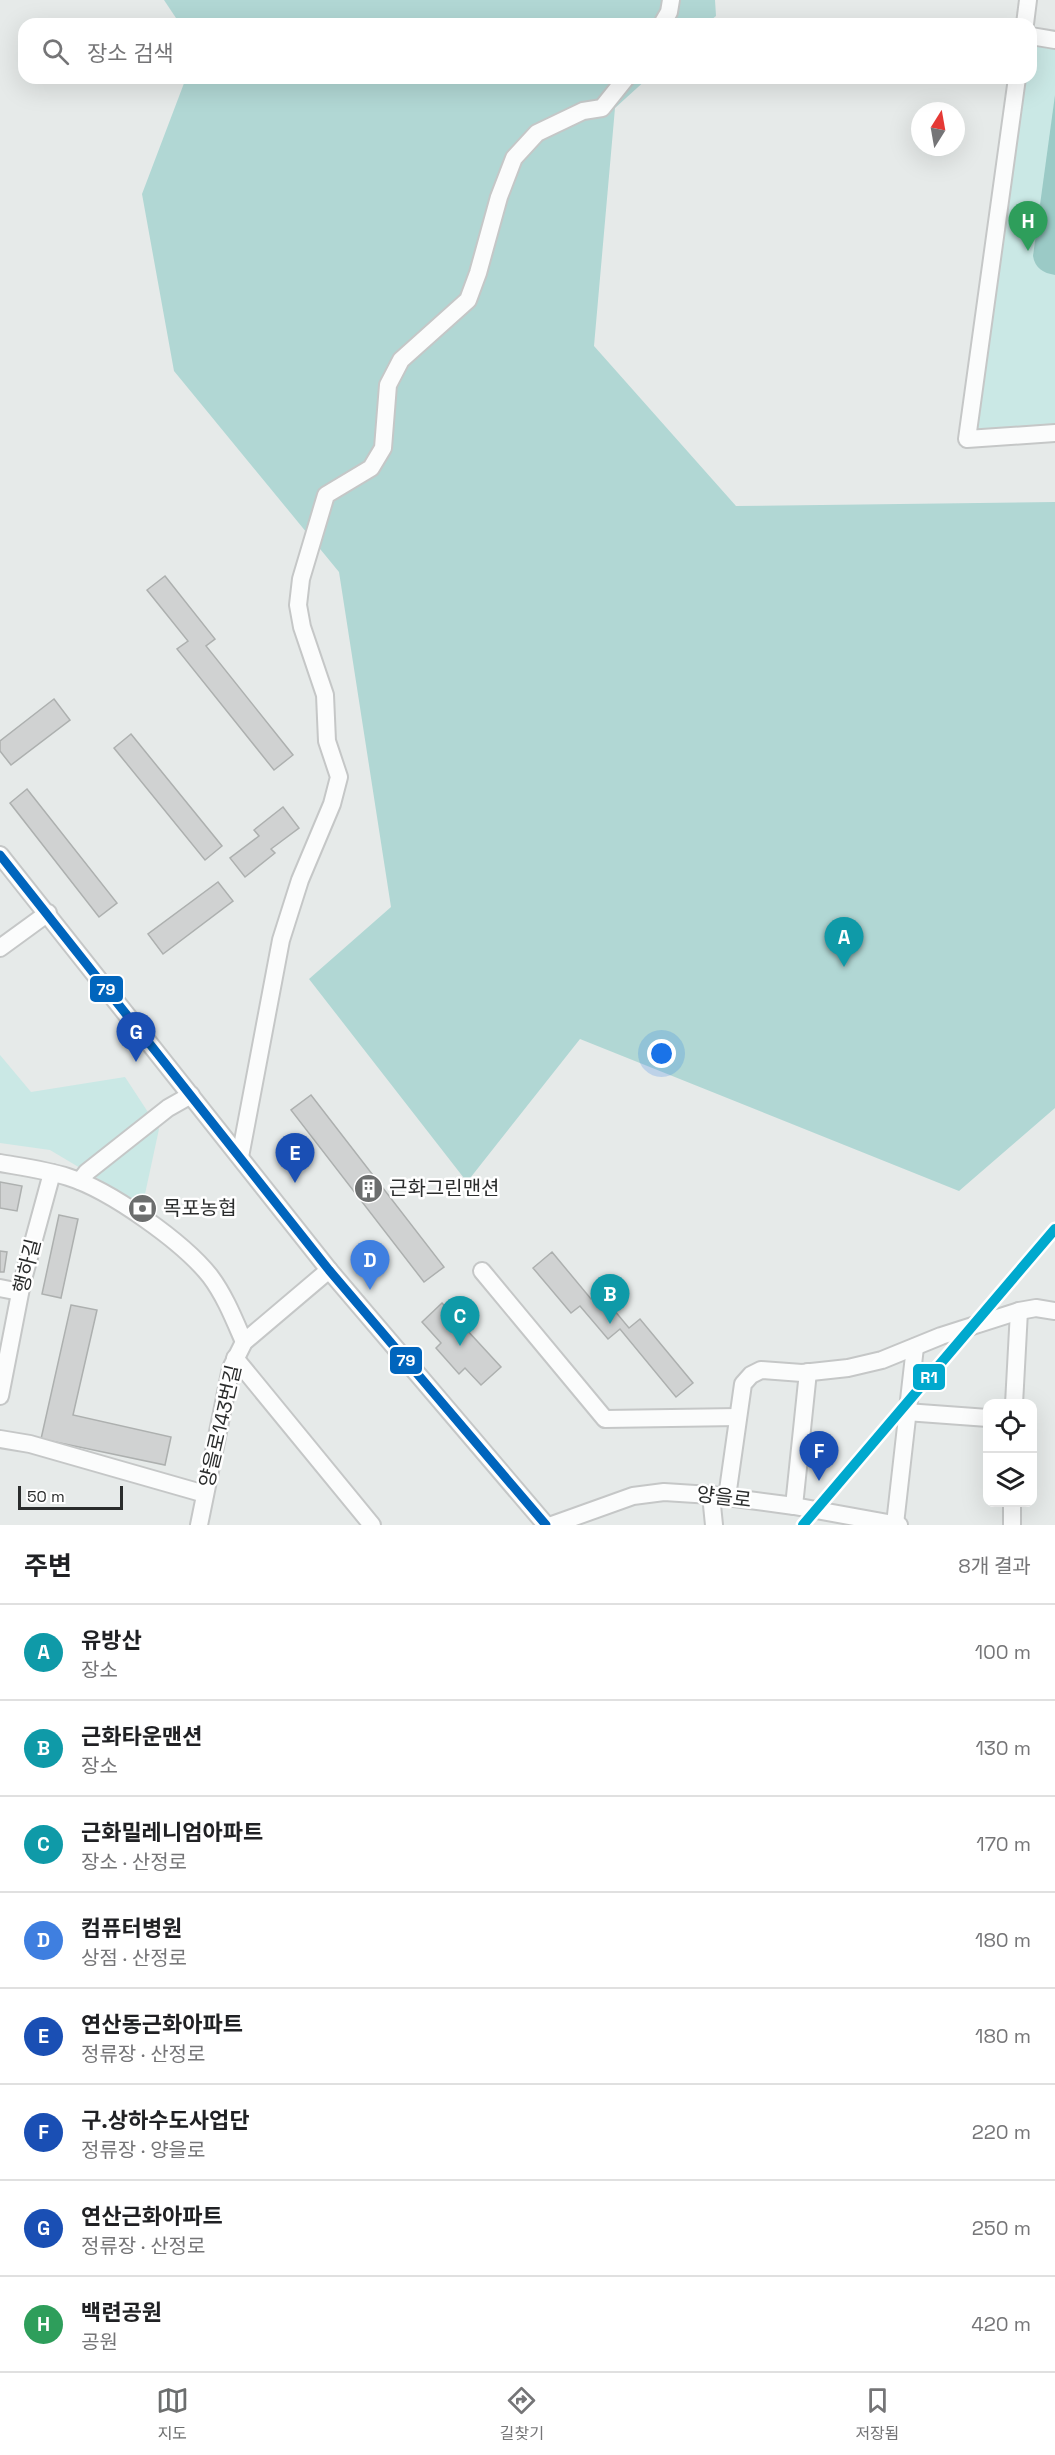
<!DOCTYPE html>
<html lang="ko">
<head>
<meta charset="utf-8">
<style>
	body { margin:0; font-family:"Space Grotesk","Noto Sans KR",sans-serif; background:#f2f2f2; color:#202124 }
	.controls { position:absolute; right:18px; bottom:18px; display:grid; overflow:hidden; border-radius:12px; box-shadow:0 6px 24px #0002 }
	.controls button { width:54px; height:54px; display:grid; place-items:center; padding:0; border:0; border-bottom:2px solid #e0e0e0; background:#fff; color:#202124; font:30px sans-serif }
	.compass { position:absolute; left:911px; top:102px; width:54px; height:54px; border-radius:50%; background:#fff; box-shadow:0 6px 24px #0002; rotate:11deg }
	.scale { position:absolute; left:18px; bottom:15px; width:105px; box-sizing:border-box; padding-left:6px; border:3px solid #2a2c2c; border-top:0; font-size:16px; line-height:21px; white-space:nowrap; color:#2a2c2c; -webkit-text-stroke:4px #fff; paint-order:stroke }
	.you { position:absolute; left:662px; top:1054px; width:21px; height:21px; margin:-15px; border:4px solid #fff; border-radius:50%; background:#1a73e8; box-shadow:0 0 0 9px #1a73e833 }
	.badge { display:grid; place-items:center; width:39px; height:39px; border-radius:50%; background:#6c6e6e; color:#fff; font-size:20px; font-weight:700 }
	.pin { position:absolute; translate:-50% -50px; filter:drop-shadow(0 2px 3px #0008) }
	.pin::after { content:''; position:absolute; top:32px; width:21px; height:18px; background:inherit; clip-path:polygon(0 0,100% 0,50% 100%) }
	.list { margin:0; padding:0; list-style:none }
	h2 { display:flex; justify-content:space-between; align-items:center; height:78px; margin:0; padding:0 24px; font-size:26px }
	h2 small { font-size:20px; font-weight:400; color:#757577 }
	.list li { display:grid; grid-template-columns:39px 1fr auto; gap:18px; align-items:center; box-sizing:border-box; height:96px; padding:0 24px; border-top:2px solid #e0e0e0 }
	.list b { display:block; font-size:22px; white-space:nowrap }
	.list p { margin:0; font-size:20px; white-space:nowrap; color:#757577 }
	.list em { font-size:20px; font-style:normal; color:#757577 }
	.icon { flex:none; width:33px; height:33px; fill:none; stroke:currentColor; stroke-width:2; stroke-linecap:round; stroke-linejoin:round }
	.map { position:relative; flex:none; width:1055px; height:1525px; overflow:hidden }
	.search { position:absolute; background:#fff; box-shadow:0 6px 24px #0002; left:18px; right:18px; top:18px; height:66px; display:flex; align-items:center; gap:15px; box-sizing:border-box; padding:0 21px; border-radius:18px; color:#757577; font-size:22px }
	.sheet { height:846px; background:#fff }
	nav { display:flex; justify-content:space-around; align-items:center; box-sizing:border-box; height:84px; border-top:2px solid #e0e0e0; background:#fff; font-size:16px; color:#757577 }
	nav a { display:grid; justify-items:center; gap:3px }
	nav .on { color:#6c6e6e }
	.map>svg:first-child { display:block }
	.green { fill:#cae8e5 }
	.forest { fill:#b1d7d4 }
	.water { fill:#9bcac6 }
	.building { fill:#d0d2d2; stroke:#adb0af; stroke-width:1.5 }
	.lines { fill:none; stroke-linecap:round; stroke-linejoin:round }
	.minor-casing { stroke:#c5c7c7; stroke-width:20 }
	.minor { stroke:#fbfcfc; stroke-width:16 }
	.bus-1-casing { stroke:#fff; stroke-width:14 }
	.bus-1 { stroke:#0065bd; stroke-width:9 }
	.rail-1-casing { stroke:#fff; stroke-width:15 }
	.rail-1 { stroke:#00a9ce; stroke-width:10 }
	.labels { text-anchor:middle; stroke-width:5; stroke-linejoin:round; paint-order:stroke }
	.poi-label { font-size:20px; fill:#2a2c2c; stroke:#fff; text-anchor:start }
	.street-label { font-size:20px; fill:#2a2c2c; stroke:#fff }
	.line-badge { stroke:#fff; stroke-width:2 }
	.badge-label { font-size:16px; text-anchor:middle; font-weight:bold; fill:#fff }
</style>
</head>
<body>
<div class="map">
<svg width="1055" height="1525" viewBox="0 0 1055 1525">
	<rect width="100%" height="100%" fill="#e6eae9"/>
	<g class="green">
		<path d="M 1031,44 L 1055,48 L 1055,424 L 975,429 L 1025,78 L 1031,78 Z"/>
		<path d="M 0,1055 L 31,1092 L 125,1077 L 159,1129 L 142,1208 L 102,1181 L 50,1150 L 0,1143 Z"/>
	</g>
	<g class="forest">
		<path d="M 164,0 L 715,0 L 716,16 L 706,24 L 180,24 Z"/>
		<path d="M 186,78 L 648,78 L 615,108 L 594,346 L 736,506 L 1055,502 L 1055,1108 L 959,1191 L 580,1039 L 467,1182 L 309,979 L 391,907 L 339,572 L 174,371 L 142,194 Z"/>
	</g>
	<path class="water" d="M 1055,95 L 1055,275 C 1043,273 1035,268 1033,256 Z"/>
	<g class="building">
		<path d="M 165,576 L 215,639 L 206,646 L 293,755 L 274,770 L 177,649 L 188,641 L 147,590 Z"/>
		<path d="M 54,699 L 70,720 L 11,765 L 0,751 L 0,741 Z"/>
		<path d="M 131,734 L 222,846 L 205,860 L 114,748 Z"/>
		<path d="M 27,789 L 117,903 L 99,917 L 10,803 Z"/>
		<path d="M 283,807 L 299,828 L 271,849 L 275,853 L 245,877 L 230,858 L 259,836 L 254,830 Z"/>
		<path d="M 218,882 L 233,901 L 163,954 L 148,934 Z"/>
		<path d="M 311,1095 L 444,1267 L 424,1282 L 291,1110 Z"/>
		<path d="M 0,1182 L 22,1186 L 17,1211 L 0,1208 Z"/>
		<path d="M 59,1215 L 78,1219 L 61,1298 L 42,1294 Z"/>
		<path d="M 0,1251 L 7,1252 L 4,1272 L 0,1272 Z"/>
		<path d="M 552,1252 L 591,1299 L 599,1292 L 629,1328 L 640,1319 L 693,1383 L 676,1397 L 620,1329 L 608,1339 L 580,1306 L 571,1313 L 533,1268 Z"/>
		<path d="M 442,1303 L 501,1367 L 481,1385 L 465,1368 L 459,1374 L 436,1348 L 441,1343 L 422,1322 Z"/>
		<path d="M 71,1305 L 97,1310 L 73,1415 L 171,1437 L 165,1465 L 41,1439 Z"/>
	</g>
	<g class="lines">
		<defs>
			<g id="minor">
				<path d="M 662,24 L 669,12 L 671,0"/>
				<path d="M 1025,24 L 1028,0"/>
				<path d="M 1031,36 L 1055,40"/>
				<path d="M 1017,78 L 967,439 L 1055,433"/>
				<path d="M 0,855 L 329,1270 L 546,1525"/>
				<path d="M 0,948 L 48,913"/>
				<path d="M 240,1157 L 281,940 L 300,880 L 332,804 L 339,777 L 327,741 L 325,695 L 302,627 L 298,605 L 301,579 L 326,495 L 371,468 L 383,448 L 388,385 L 401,360 L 468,300 L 478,273 L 499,197 L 514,158 L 537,133 L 583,111 L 602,108 L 626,78"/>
				<path d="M 0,1163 C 23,1167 46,1170 68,1177 C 110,1190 183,1242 210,1276 C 225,1296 234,1319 244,1342"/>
				<path d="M 80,1181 L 87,1172 L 168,1108 L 191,1095"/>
				<path d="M 482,1271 L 605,1419 L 738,1417"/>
				<path d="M 0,1288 L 20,1292"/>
				<path d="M 235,1358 L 372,1525"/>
				<path d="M 0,1396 L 22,1283 L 52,1173"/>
				<path d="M 1014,1404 L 1019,1311"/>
				<path d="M 906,1412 L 988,1418"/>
				<path d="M 0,1439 L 30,1444 L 205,1494"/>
				<path d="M 711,1495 L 714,1525"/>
				<path d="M 727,1497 L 743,1384 L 751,1375 L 761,1370 L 802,1373 L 848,1368 L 882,1360 L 941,1336 L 1019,1311 L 1036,1308 L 1055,1311"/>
				<path d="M 794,1506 L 808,1372"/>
				<path d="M 895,1524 L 915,1347"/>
				<path d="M 199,1525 L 231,1368 L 244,1342 L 329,1270"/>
				<path d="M 552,1525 L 633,1496 L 664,1492 L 711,1495 L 794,1506 L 899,1525"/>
				<path d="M 1012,1525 L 1012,1502"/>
			</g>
		</defs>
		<use href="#minor" class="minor-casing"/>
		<use href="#minor" class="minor"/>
		<defs>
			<path id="bus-1" d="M 0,855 L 329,1270 L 546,1525"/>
		</defs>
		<use href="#bus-1" class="bus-1-casing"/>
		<use href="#bus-1" class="bus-1"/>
		<defs>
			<path id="rail-1" d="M 803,1525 L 1055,1229"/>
		</defs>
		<use href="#rail-1" class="rail-1-casing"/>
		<use href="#rail-1" class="rail-1"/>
	</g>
	<defs>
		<symbol id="building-disc" viewBox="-11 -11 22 22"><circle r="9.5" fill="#6c6e6e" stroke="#fff"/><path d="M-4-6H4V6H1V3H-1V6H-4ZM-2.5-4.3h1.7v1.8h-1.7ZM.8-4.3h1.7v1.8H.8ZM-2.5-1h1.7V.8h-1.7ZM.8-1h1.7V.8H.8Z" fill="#fff"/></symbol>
		<symbol id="bank-disc" viewBox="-11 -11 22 22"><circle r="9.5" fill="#6c6e6e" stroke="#fff"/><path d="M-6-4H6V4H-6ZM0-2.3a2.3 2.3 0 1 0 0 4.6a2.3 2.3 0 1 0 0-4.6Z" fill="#fff"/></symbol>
	</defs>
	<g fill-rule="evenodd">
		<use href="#building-disc" x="352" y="1172" width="33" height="33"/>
		<use href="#bank-disc" x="126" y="1192" width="33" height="33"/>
	</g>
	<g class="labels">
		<g class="poi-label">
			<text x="389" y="1195">근화그린맨션</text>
			<text x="163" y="1215">목포농협</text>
		</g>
		<g class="street-label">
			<text transform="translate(27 1266) rotate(-76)" y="7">행하길</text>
			<text transform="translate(220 1426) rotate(-77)" y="7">양을로143번길</text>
			<text transform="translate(724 1497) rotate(7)" y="7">양을로</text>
		</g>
	</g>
	<g class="line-badge">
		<rect x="89" y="975" width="35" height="28" rx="6" fill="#0065bd"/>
		<rect x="389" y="1346" width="34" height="29" rx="6" fill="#0065bd"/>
		<rect x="912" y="1363" width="34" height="28" rx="6" fill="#00a9ce"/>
	</g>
	<g class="badge-label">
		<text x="106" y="995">79</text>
		<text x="406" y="1366">79</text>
		<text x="929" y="1383">R1</text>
	</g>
</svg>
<div class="controls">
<button><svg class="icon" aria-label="locate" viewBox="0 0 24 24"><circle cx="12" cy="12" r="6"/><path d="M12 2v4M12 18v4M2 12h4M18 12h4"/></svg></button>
<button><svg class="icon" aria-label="layers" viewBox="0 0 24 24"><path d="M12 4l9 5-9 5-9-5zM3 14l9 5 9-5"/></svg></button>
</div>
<svg class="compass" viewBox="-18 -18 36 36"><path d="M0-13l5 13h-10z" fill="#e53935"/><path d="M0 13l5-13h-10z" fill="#757577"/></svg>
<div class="scale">50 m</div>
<div class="you"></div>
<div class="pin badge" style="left:844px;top:967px;background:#0f9aa8">A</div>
<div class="pin badge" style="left:610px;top:1324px;background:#0f9aa8">B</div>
<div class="pin badge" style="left:460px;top:1346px;background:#0f9aa8">C</div>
<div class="pin badge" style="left:370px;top:1290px;background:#3f7fe0">D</div>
<div class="pin badge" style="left:295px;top:1183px;background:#1a4fb4">E</div>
<div class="pin badge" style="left:819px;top:1481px;background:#1a4fb4">F</div>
<div class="pin badge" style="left:136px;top:1062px;background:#1a4fb4">G</div>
<div class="pin badge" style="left:1028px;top:251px;background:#2e9e5b">H</div>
<div class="search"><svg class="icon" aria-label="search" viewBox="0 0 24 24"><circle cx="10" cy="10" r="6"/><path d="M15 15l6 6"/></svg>장소 검색</div>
</div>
<section class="sheet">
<h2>주변<small>8개 결과</small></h2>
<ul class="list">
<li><span class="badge" style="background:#0f9aa8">A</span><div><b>유방산</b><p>장소</p></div><em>100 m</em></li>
<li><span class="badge" style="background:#0f9aa8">B</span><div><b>근화타운맨션</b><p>장소</p></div><em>130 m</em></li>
<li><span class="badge" style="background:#0f9aa8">C</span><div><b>근화밀레니엄아파트</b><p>장소 · 산정로</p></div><em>170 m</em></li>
<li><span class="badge" style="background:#3f7fe0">D</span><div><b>컴퓨터병원</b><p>상점 · 산정로</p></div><em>180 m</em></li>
<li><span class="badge" style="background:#1a4fb4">E</span><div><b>연산동근화아파트</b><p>정류장 · 산정로</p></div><em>180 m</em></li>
<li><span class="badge" style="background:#1a4fb4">F</span><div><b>구.상하수도사업단</b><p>정류장 · 양을로</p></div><em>220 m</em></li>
<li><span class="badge" style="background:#1a4fb4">G</span><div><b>연산근화아파트</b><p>정류장 · 산정로</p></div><em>250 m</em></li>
<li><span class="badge" style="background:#2e9e5b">H</span><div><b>백련공원</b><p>공원</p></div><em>420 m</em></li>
</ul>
</section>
<nav>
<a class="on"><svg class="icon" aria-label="map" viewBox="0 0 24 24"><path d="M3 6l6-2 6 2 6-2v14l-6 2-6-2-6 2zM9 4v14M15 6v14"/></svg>지도</a>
<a><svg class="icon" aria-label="directions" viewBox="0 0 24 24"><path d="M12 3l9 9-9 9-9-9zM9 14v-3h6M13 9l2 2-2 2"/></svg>길찾기</a>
<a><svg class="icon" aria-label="saved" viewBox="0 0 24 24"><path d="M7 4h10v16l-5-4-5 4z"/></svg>저장됨</a>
</nav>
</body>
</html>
